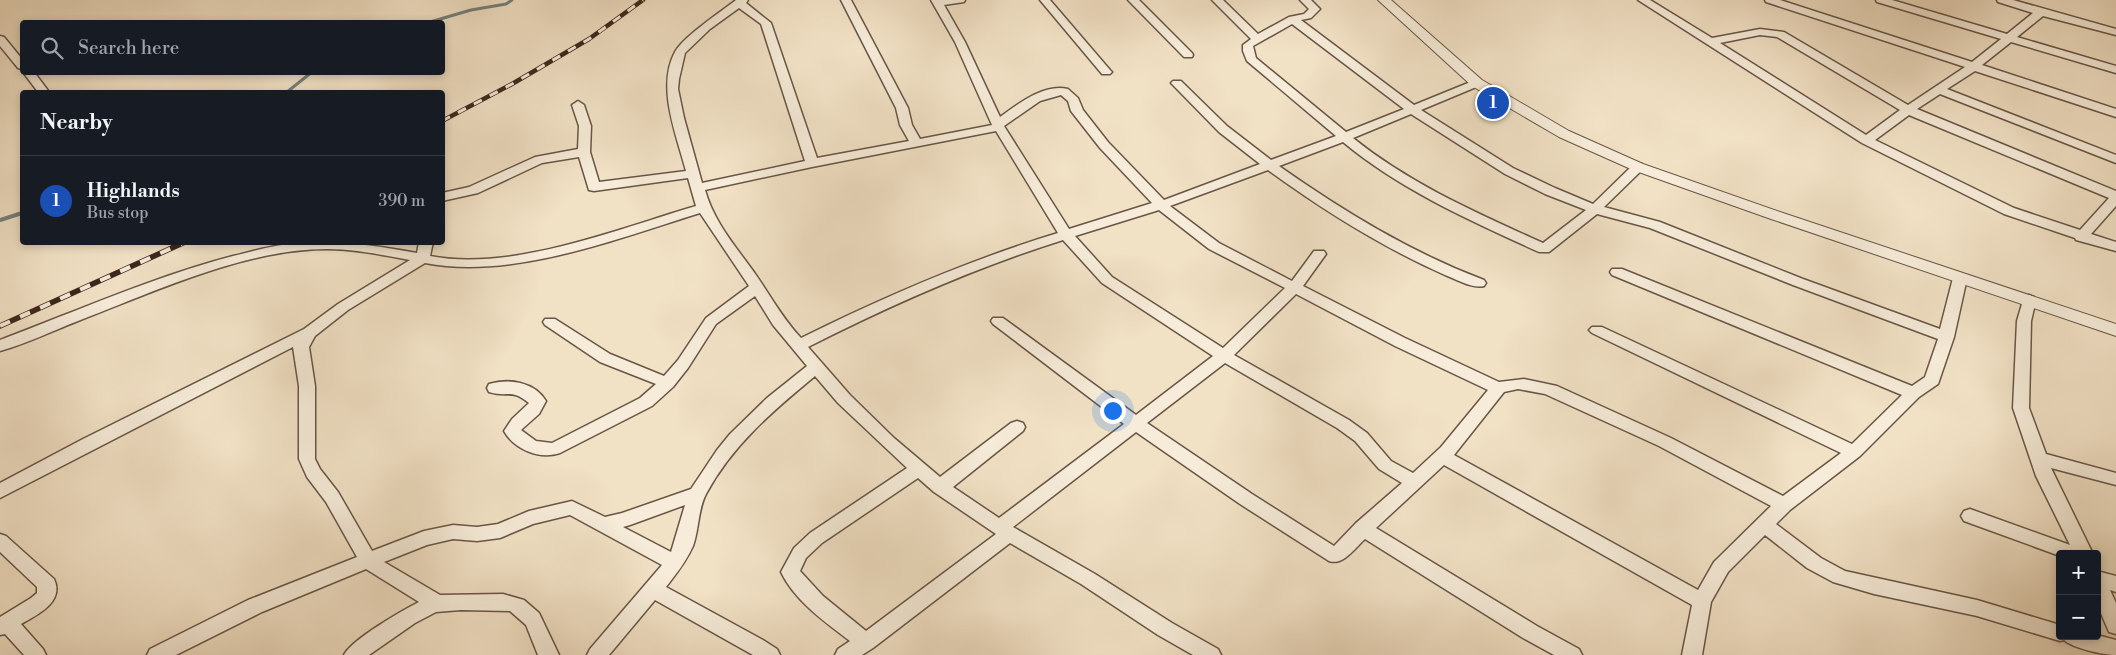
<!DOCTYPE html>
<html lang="en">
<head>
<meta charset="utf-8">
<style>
	body { margin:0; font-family:"Libre Bodoni",serif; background:#242831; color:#f1f3f6 }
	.controls { position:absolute; right:15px; bottom:15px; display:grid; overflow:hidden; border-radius:5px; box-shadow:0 2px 8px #0003 }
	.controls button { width:45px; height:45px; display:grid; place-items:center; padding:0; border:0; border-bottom:1px solid #363941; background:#171b24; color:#f1f3f6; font:25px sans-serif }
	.you { position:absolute; left:1112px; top:410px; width:18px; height:18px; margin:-12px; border:4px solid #fff; border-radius:50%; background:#1a73e8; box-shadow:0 0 0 8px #1a73e833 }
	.badge { display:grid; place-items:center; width:32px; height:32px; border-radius:50%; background:#c59692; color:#fff; font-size:16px; font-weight:700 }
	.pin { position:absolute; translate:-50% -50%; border:2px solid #fff; box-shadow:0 1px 5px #0006 }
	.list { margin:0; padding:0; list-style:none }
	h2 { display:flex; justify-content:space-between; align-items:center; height:65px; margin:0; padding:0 20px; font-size:21px }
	h2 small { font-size:16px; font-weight:400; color:#9ea1a6 }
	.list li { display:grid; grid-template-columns:32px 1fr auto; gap:15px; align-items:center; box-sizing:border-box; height:90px; padding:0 20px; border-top:1px solid #363941 }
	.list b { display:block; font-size:19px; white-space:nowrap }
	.list p { margin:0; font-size:16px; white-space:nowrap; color:#9ea1a6 }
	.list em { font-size:16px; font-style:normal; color:#9ea1a6 }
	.icon { flex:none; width:28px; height:28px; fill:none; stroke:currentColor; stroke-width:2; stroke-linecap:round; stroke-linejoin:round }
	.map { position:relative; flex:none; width:2116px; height:655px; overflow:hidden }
	.search { position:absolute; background:#171b24; box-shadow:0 2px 8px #0003; left:20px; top:20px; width:425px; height:55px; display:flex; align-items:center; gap:12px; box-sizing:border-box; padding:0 18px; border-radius:5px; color:#9ea1a6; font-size:19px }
	.panel { position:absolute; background:#171b24; box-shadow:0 2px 8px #0003; left:20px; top:90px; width:425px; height:155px; border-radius:5px }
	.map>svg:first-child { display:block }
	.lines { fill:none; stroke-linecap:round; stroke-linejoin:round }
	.stream-far1 { stroke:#76807b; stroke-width:3 }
	.stream { stroke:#76807b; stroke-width:4 }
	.minor-casing { stroke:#695546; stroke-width:3 }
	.tertiary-casing { stroke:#695546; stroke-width:2 }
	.minor { fill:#f6ecd9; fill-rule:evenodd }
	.tertiary { fill:#f6ecd9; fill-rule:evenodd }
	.rail-far1-casing { stroke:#3c261c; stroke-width:4.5 }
	.rail-casing { stroke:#3c261c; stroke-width:5.5 }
	.rail-far1 { stroke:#f6ecd9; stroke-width:3; stroke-dasharray:9; stroke-linecap:butt }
	.rail { stroke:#f6ecd9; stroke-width:4; stroke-dasharray:11; stroke-linecap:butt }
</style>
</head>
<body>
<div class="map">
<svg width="2116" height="655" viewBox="0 0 2116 655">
	<rect width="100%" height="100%" fill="#f1e1c5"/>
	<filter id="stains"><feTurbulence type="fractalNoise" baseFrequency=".004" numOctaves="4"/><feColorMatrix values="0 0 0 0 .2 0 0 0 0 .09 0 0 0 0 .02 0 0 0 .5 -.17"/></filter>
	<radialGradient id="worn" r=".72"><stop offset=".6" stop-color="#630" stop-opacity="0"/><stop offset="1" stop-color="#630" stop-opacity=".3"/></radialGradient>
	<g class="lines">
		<g class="stream-far1">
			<path d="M 430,22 L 471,10 L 506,4 L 512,0"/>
			<path d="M 287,92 L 312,72"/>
		</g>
		<path class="stream" d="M 0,220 L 22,213"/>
		<defs>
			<g id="minor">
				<path d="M 736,0 L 748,0 L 746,3 L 771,23 L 817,158 L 909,141 L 900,125 L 896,108 L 841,0 L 851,0 L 908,108 L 912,125 L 920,139 L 992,125 L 955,42 L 931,0 L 965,0 L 964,2 L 944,5 L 965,42 L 1000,117 C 1018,104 1044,83 1068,89 L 1078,98 L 1083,110 L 1108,142 L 1164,200 L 1260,164 L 1219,132 L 1173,85 L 1171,83 L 1173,81 L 1181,81 L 1227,126 L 1271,160 L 1336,136 L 1247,61 L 1243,51 L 1243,45 L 1251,39 L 1212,0 L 1223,0 L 1258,34 L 1289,17 L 1304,14 L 1309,9 L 1300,0 L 1311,0 L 1320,9 L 1311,18 L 1301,20 L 1414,105 L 1473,81 L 1481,81 L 1483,83 L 1481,85 L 1421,110 L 1513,168 L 1555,188 L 1593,204 L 1634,164 L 1642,164 L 1644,167 L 1642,170 L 1604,207 L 1660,222 L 1803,279 L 1940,329 L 1953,278 L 1955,275 L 1965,275 L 1967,278 L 1954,337 L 1938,384 L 1919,397 L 1860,456 L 1790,510 L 1776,524 L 1821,558 L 1845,571 L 1977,600 L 2060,625 L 2060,636 L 2097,635 L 2116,640 L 2116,655 C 2104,655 2072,648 2064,640 L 2060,641 L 1977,616 L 1874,594 L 1833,582 L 1807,568 L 1765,535 L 1728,572 L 1711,602 L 1702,655 L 1682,655 L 1692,605 L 1444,465 L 1376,528 L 1537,626 L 1579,649 L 1582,655 L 1554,655 L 1523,638 L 1365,539 C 1355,548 1343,566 1329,561 L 1240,504 L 1136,432 L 1013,527 L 1095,574 L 1172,623 L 1218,649 L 1221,655 L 1193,655 L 1158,635 L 1081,584 L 1010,543 L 873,648 L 862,655 L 835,655 L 838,649 L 850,641 C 825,622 795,601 781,572 L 794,548 L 810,533 L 907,468 L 838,403 L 815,376 C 774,410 732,445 706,494 C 698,509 699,529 693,546 C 686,562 676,574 666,587 L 763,640 L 777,649 L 780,655 L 753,655 L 655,600 L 609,655 L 587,655 L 590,649 L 662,565 L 570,515 L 533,524 L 500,538 L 477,541 L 453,539 L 427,545 L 384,562 L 440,595 L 503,594 L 524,600 L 539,613 L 559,655 L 538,655 L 526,625 L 510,611 L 461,610 L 436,612 L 415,623 L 369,655 L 344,655 C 351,640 403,610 419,602 L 366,569 L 262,612 L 176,655 L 147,655 L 150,649 L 248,600 L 357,557 L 326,502 L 307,477 L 299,459 L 299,386 L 293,347 L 0,498 L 0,483 L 83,439 L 304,329 L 338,304 L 410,260 C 383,255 354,249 327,249 C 245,249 153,292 78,321 C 52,331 26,344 0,351 L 0,340 C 77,311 153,277 233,256 C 254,251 277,244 300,243 C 339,240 379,246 417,253 L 419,242 L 433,242 L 430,256 C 512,272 617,229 696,206 L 688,178 L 594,191 L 589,190 L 579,157 L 542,163 L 478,193 L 442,201 L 442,193 L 469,187 L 535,157 L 578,149 L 579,126 L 572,105 L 578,101 L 584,105 L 591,126 L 590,152 L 599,182 L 686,171 C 677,136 656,87 675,52 C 683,37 722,11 736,0 ZM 739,8 L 761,24 L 805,161 L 702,183 L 684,118 L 678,89 L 679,79 L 685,53 L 710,29 ZM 1292,24 L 1404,109 L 1346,132 L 1256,58 L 1253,46 ZM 1061,95 L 1068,101 L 1071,111 L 1100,148 L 1152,203 L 1069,229 L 1004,126 L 1040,101 ZM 1411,114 L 1505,174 L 1545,194 L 1586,210 L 1543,243 C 1477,213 1410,184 1353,138 ZM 996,131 L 1058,233 C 969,260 884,297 801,338 C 783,319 771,297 756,275 C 737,248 714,223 705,190 L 812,167 ZM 1343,142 C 1401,190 1471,221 1539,252 L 1549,252 L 1597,214 L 1650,228 L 1793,285 L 1938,339 L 1925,377 L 1912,386 L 1622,269 L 1612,269 L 1610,272 L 1612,275 L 1902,395 L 1852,444 L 1602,327 L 1592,327 L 1589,330 L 1592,333 L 1841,453 L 1783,496 L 1671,438 L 1557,386 L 1524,379 L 1499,382 L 1405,338 L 1303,286 L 1326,254 L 1324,251 L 1314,251 L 1292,281 L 1219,243 L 1170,206 L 1268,170 C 1323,210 1382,247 1445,275 C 1456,279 1472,289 1484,286 L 1486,283 L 1484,280 C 1410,252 1343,211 1279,166 ZM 1159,210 L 1209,249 L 1285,288 L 1223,348 L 1112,277 L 1075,236 ZM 700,213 L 749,286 L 706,318 L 678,360 L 664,376 L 610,354 L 555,319 L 545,319 L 543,322 L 545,325 L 600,362 L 656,384 L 640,398 L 552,443 L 536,441 L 521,430 L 539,414 L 546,401 C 535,382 509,378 489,384 L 487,388 L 489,392 C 509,398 510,388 529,403 L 512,419 L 504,431 C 514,449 539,460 560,453 L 652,406 L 673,387 L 688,368 L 716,324 L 755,296 L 773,325 L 807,366 L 767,398 L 730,434 L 717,450 L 691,489 L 622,513 L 605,517 L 572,501 L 529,511 L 498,524 L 477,527 L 453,525 L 424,531 L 372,551 L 338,492 L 320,469 L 315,459 L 315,386 L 309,347 L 315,336 L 348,310 L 425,263 C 512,280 616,239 700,213 ZM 1063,240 L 1102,283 L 1213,356 L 1136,415 L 1003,318 L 993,318 L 991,321 L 993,324 L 1124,424 L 999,518 L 953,487 L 1023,431 L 1025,427 L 1023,423 L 1017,421 L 1011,423 L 940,477 L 894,438 L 850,395 L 808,347 C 891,305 974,268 1063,240 ZM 1296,294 L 1395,346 L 1488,390 L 1441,447 L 1413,473 L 1391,461 L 1367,433 L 1349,420 L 1234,355 ZM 1225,363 L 1337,428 L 1355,441 L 1379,469 L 1402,483 L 1356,523 L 1334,546 L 1252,494 L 1147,423 ZM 1518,389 L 1545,394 L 1659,446 L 1771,506 L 1714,562 L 1698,590 L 1454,455 L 1504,392 ZM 918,478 L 934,492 L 996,534 L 866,631 L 823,596 L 800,571 L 806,558 L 822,543 ZM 685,505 L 671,552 L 623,527 L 630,525 Z"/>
				<path d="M 1040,0 L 1050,0 L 1110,70 L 1112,72 L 1110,74 L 1102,74 Z"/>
				<path d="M 1128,0 L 1139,0 L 1192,53 L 1193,55 L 1192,57 L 1184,57 Z"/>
				<path d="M 1638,0 L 1650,0 L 1712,38 L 1760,29 L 1784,32 L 1908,105 L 1965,67 L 1766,2 L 1765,0 L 1780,0 L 1972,62 L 2001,39 L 1877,2 L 1876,0 L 1892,0 L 2007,34 L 2033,13 L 1998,2 L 1997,0 L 2013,0 L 2116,29 L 2116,35 L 2043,16 L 2017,37 L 2116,66 L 2116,73 L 2011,42 L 1982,65 L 2116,109 L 2116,117 L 1975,71 L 1947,89 L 2116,155 L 2116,163 L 1940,94 L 1917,109 L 2116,191 L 2116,206 L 2091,234 L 2116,242 L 2116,251 L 2076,240 L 2075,238 L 2004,214 L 1862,143 ZM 1760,35 L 1777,37 L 1900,110 L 1866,135 L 1720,43 ZM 1909,115 L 2109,198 L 2080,230 L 2014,208 L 1875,140 Z"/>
				<path d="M 0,36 L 4,37 L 22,59 L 22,69 L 18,68 L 0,46 Z"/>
				<path d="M 23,72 L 34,72 L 49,92 L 38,92 Z"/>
				<path d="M 2029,295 L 2034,297 L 2036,300 L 2031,321 L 2029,408 L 2046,454 L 2116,473 L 2116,485 L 2051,468 L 2093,554 L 2060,554 L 2060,556 L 1964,521 L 1961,516 L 1964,511 L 1970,509 L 2070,545 L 2036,476 L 2013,408 L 2017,321 L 2024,297 Z"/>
				<path d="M 0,534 L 6,536 L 54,579 C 65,602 37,615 21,624 L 43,649 L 46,655 L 24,655 L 5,634 L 0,635 L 0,617 L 31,598 L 37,593 L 37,587 L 0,552 Z"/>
				<path d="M 2097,571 L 2116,576 L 2116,592 L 2110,590 L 2116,603 L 2116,634 L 2109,632 L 2097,604 Z"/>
			</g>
			<path id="tertiary" d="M 1378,0 L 1391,0 L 1482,80 L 1569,131 L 1643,164 L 1783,213 L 2116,324 L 2116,336 L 1771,219 L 1633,170 L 1559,137 L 1472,86 Z"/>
		</defs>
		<use href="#minor" class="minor-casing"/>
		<use href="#tertiary" class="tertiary-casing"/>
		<use href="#minor" class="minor"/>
		<use href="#tertiary" class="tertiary"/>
		<defs>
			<path id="rail-far1" d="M 442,121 L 512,84 L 589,39 L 643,0"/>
			<path id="rail" d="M 0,326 L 185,242"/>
		</defs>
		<use href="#rail-far1" class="rail-far1-casing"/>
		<use href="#rail" class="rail-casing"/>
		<use href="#rail-far1" class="rail-far1"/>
		<use href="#rail" class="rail"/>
	</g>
	<rect width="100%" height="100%" filter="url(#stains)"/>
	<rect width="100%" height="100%" fill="url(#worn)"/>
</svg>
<div class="controls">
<button>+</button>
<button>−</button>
</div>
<div class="you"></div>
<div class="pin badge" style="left:1493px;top:103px;background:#1a4fb4">1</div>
<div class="search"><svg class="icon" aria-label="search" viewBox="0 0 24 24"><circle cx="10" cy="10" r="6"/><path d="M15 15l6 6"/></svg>Search here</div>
<section class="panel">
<h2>Nearby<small></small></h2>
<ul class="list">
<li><span class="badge" style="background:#1a4fb4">1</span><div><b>Highlands</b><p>Bus stop</p></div><em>390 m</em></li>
</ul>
</section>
</div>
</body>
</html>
